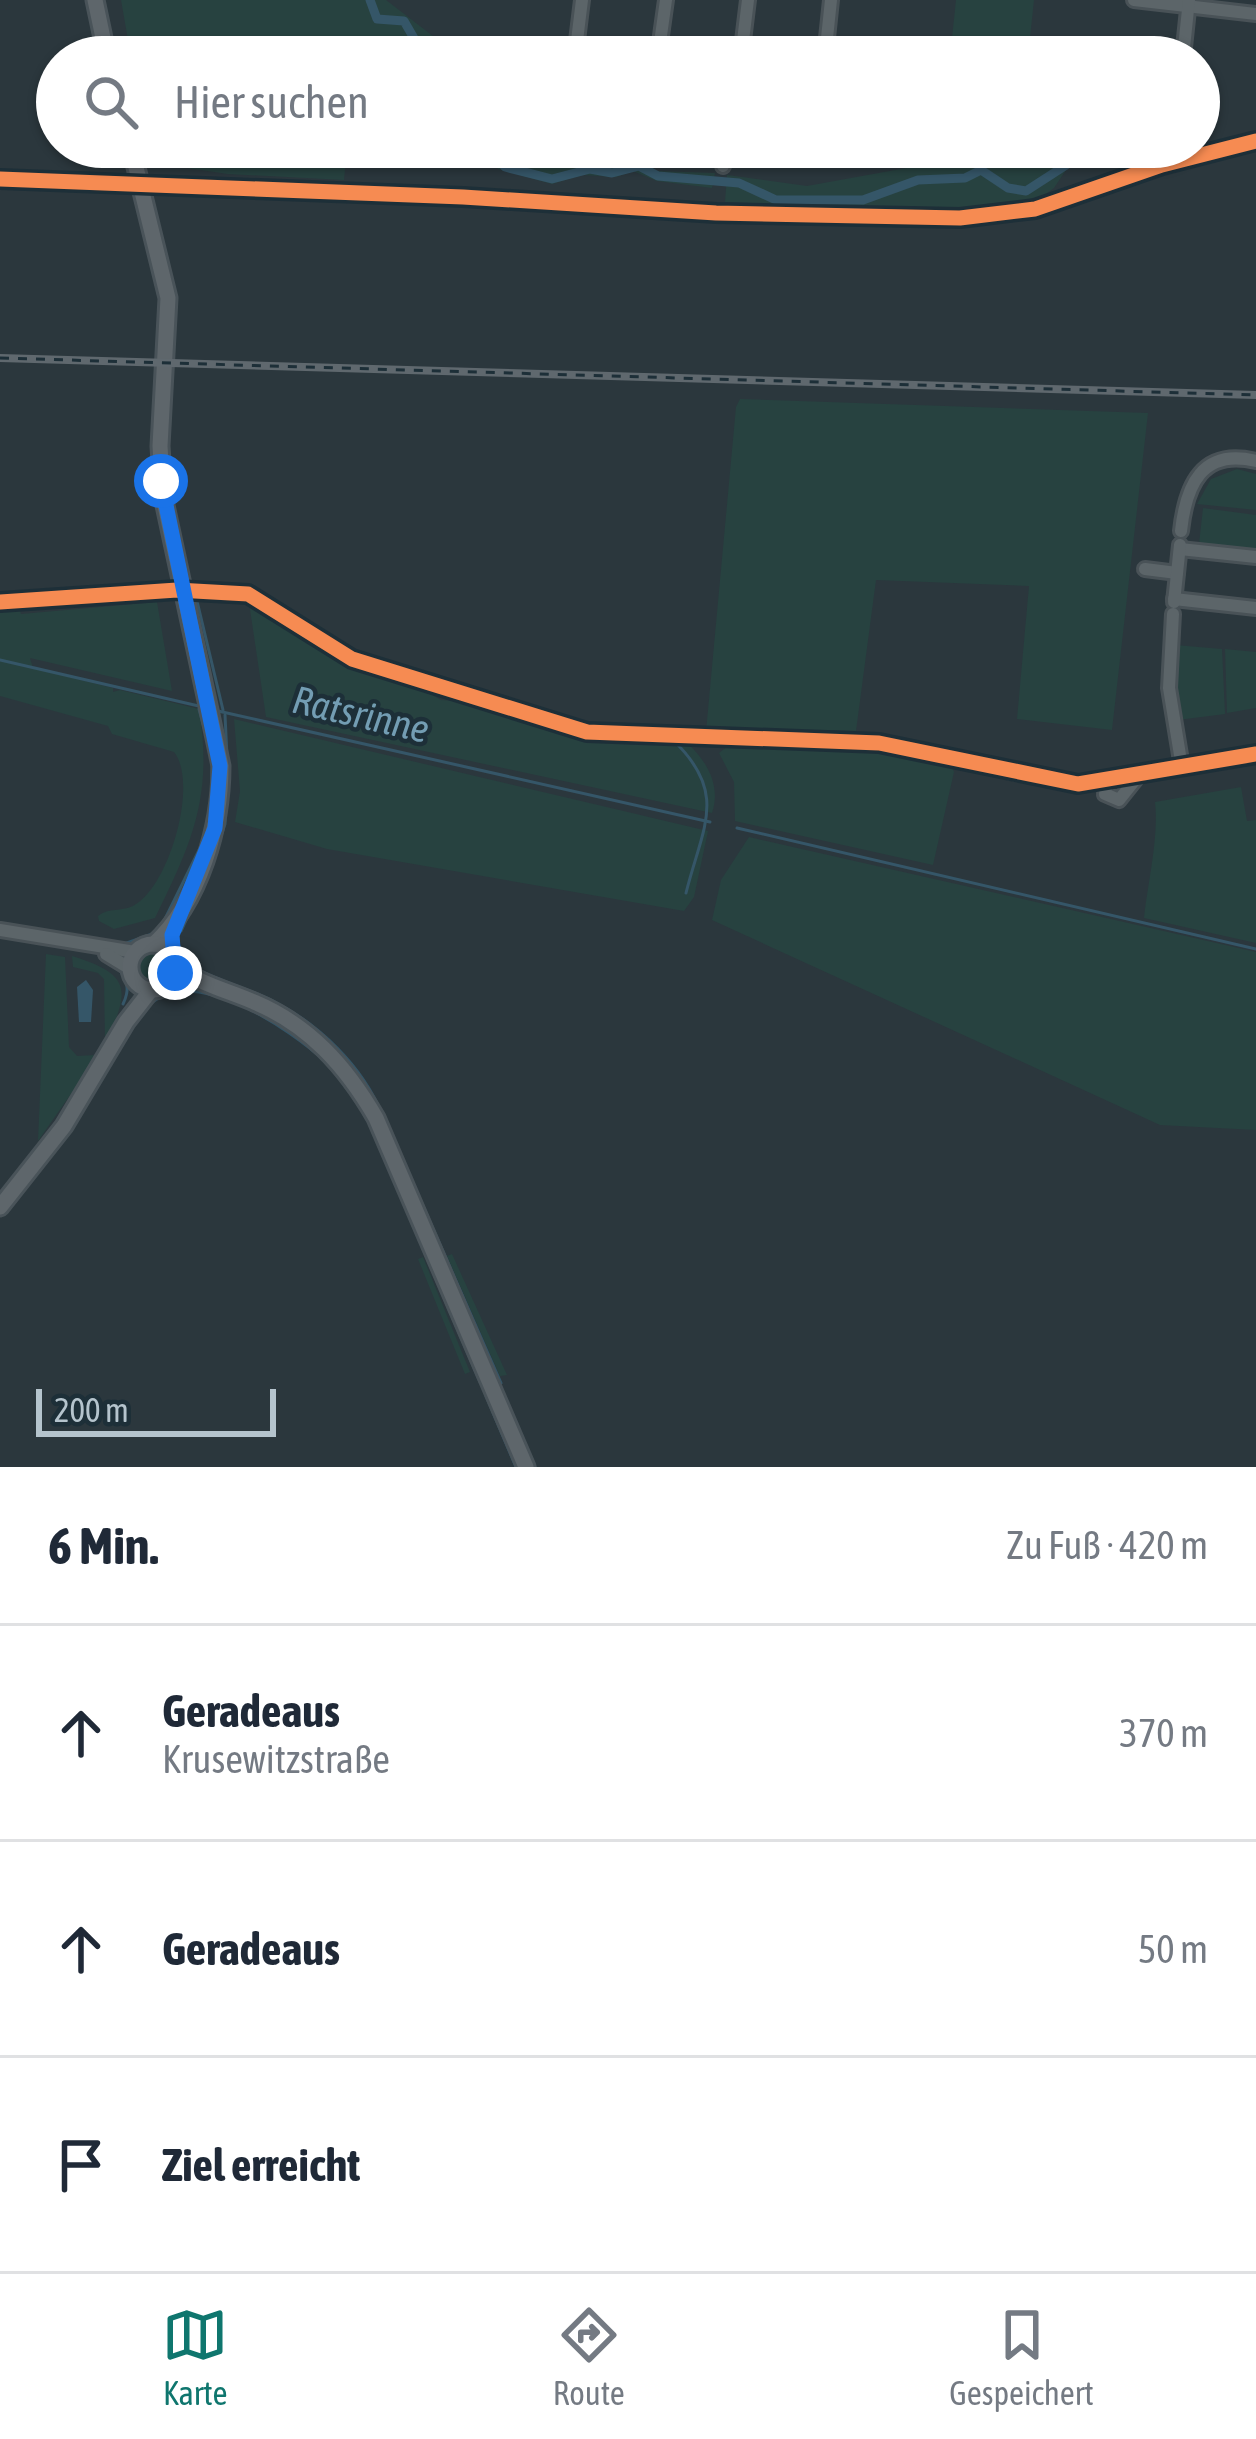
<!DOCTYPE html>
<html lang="de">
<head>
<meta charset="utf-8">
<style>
	body { margin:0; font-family:"Asap Condensed",sans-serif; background:#f6f6f7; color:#1f2937 }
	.scale { position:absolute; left:36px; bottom:30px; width:240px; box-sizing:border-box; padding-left:12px; border:6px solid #b5c4cd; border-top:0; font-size:33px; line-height:42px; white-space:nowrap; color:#b5c4cd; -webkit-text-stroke:9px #1d2f38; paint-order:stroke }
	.stop { position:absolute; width:36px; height:36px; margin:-27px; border:9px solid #1a73e8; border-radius:50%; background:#fff }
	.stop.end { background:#1a73e8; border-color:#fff; box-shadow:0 3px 12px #0008 }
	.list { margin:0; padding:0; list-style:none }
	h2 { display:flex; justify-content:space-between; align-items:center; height:156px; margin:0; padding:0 48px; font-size:51px }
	h2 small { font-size:39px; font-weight:400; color:#747a83 }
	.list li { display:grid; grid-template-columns:78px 1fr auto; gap:36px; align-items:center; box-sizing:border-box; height:216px; padding:0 48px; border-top:3px solid #e0e1e3 }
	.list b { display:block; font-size:45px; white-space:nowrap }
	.list p { margin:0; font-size:39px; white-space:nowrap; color:#747a83 }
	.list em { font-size:39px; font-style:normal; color:#747a83 }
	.icon { flex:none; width:66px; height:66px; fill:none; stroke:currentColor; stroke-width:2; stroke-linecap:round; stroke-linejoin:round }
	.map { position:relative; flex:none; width:1256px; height:1467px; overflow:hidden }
	.search { position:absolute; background:#fff; box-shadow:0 3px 9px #0004; left:36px; right:36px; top:36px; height:132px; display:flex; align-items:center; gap:30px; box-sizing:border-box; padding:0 42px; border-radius:66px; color:#747a83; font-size:45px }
	.sheet { height:804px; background:#fff }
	nav { display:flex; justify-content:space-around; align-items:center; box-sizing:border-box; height:168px; border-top:3px solid #e0e1e3; background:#fff; font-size:33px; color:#747a83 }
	nav a { display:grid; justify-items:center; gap:6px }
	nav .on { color:#0f766e }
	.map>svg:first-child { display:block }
	.green { fill:#274240 }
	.water { fill:#355668 }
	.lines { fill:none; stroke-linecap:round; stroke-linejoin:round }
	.stream { stroke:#355668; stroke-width:3 }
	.canal { stroke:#355668; stroke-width:9 }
	.minor-casing { stroke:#495257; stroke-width:18 }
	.major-casing { stroke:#495359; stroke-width:21 }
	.minor { stroke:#5c6569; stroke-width:12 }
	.major { stroke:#5e666b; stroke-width:15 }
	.rail-casing { stroke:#5f686e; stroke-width:8 }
	.rail { stroke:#1d2f38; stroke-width:3; stroke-dasharray:9; stroke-linecap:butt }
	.cycleway-casing { stroke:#1d2f38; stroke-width:22 }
	.cycleway { stroke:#f68b52; stroke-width:15 }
	.route { stroke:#1a73e8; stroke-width:15 }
	.labels { text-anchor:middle; stroke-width:9; stroke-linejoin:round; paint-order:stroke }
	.water-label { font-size:39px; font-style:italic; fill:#739db3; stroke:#1d2f38 }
</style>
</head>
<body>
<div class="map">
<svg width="1256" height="1467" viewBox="0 0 1256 1467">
	<rect width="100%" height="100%" fill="#2b373d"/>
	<g class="green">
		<path d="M 121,0 L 386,0 L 442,43 L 442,57 L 358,49 L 356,57 L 131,57 Z"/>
		<path d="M 956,0 L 1034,0 L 1028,57 L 950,57 Z"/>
		<path d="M 154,147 L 347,147 L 344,180 L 228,174 L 160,164 Z"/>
		<path d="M 479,147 L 502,147 L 508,160 L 549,166 L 574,154 L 606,167 L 648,164 L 656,171 L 715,173 L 712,188 L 657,181 L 633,171 L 616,177 L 582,175 L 552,184 L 498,169 Z"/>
		<path d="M 993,147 L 1106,147 L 1070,164 L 1054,188 L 1039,199 L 954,211 L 725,202 L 727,175 L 807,186 L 989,153 Z"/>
		<path d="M 740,399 L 1148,413 L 1112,730 L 1017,719 L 1029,586 L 876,580 L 856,731 L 831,730 L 827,735 L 706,732 L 736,407 Z"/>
		<path d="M 1237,469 L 1256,474 L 1256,510 L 1197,504 L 1211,479 Z"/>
		<path d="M 1203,508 L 1256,515 L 1256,551 L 1199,544 Z"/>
		<path d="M 248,596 L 341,658 L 419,687 L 441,700 L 472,702 L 568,733 L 688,744 C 708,762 721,787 712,813 L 266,717 Z"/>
		<path d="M 157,602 L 172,691 L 30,658 L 33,668 L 113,688 L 113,692 L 120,690 L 199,709 C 213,795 193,841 155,918 L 114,929 L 99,921 L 98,916 C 109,907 121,912 133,906 C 169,888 199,783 174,752 L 112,734 L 108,726 L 0,696 L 0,610 L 19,608 L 21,614 Z"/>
		<path d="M 1175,645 L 1222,649 L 1225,714 L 1178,720 Z"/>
		<path d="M 1225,649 L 1256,652 L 1256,708 L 1227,713 Z"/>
		<path d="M 234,719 L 708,831 L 694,897 L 684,911 L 327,849 L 235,822 L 240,791 Z"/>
		<path d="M 728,746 L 869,748 L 951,765 L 954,772 L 933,865 L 735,821 L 734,782 L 719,753 Z"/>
		<path d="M 1241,787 L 1247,821 L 1256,820 L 1256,943 L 1144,918 C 1148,882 1159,836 1155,802 Z"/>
		<path d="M 749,837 L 1256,952 L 1256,1130 L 1160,1125 L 712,920 L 721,880 Z"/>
		<circle cx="152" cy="967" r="20"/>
		<path d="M 46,954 L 65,957 L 69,1047 L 77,1056 L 95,1055 L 96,1058 L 38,1141 Z"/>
		<path d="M 72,956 C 134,975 129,991 105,1045 L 104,979 L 98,973 L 73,967 Z"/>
		<path d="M 452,1254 L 507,1375 L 500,1376 L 447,1256 Z"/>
		<path d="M 423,1257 L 470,1372 L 465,1374 L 418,1259 Z"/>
	</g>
	<path class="water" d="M 86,980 L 93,990 L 91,1022 L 79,1022 L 77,987 Z"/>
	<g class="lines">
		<g class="stream">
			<path d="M 140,598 L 167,598"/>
			<path d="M 115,600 L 131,599"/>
			<path d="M 197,601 L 223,710"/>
			<path d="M 345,650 L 553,719"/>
			<path d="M 0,660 L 203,707"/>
			<path d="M 199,709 L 212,757 L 212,794"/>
			<path d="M 218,711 L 710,822"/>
			<path d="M 225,715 L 227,756"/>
			<path d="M 561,722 L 603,730 L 665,733"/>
			<path d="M 674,741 C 729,794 702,828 686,893"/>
			<path d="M 737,828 L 1256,949"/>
			<path d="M 212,863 L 225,824 L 228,774"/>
			<path d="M 163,923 L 202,844"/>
			<path d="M 181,931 L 193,905"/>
			<path d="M 124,944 L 155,933"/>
			<path d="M 179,946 L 187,964 C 214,980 245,987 273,1001 C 320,1025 362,1066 382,1114"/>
			<path d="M 118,968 C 128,980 130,990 123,1004"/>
			<path d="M 149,1005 C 195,963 290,1029 326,1062"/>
			<path d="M 361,1107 L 369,1123"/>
			<path d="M 394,1140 L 501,1383"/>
			<path d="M 377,1141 L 480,1382"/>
			<path d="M 486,1396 L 516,1467"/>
			<path d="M 505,1397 L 535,1467"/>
		</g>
		<g class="canal">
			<path d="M 370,0 L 377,19 L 404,21 L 415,40 L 432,47 L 436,57"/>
			<path d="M 1199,91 L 1210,86"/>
			<path d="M 487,147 L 505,167 L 552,179 L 590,169 L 612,173 L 639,166 L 658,176 L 739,183 L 776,200 L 863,200 L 918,180 L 965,178 L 981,170 L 1008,188 L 1026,191 L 1094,147"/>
		</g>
		<defs>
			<g id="minor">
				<path d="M 1134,0 L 1256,14"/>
				<path d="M 575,57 L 582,0"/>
				<path d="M 658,57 L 666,0"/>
				<path d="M 741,57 L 748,0"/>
				<path d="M 825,57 L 831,0"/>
				<path d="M 1183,57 L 1189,0"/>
				<path d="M 723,166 L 729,147"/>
				<path d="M 0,179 L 463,197 L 716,213 L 960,218 L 1035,209 L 1162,165 L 1256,141"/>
				<path d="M 1181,531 C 1186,485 1202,448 1256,461"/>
				<path d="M 1180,549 L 1256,557"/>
				<path d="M 1145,569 L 1177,573"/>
				<path d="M 1174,599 L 1256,608"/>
				<path d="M 0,602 L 184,589"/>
				<path d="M 1174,602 L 1180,545"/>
				<path d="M 1173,614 L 1169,688 L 1182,767"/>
				<path d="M 1007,771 L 1078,784 L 1256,754"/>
				<path d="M 1107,780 L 1105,794 L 1119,800 L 1139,775"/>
				<path d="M 0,930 L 135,952"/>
				<path d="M 106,954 L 129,968"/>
			</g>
			<g id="major">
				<path d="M 95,0 L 107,57"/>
				<path d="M 131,147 L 168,298 L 160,446 L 163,496 L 221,766 C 221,827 200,901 154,944"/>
				<circle cx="153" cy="967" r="23"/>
				<path d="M 176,965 C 198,984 227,990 254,1002 C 309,1025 346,1066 376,1118 L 526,1467"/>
				<path d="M 0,1207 L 64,1126 L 126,1022 L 151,990"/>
			</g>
		</defs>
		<use href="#minor" class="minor-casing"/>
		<use href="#major" class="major-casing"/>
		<use href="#minor" class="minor"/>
		<use href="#major" class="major"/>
		<defs>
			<path id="rail" d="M 0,358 L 1256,395"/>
		</defs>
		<use href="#rail" class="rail-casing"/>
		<use href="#rail" class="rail"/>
		<defs>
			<g id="cycleway">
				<path d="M 0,179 L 463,197 L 716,213 L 960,218 L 1035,209 L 1162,165 L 1256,141"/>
				<path d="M 0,602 L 177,590 L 248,594 L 352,659 L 587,732 L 879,743 L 1078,784 L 1256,754"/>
			</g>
		</defs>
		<use href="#cycleway" class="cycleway-casing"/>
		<use href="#cycleway" class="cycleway"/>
	</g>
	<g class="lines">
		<path class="route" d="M 161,481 L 220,766 L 215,828 L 172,935 L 175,973"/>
	</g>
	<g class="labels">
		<g class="water-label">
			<text transform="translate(361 714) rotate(13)" y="14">Ratsrinne</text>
		</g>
	</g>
</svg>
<div class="scale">200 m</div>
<div class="stop" style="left:161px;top:481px"></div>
<div class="stop end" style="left:175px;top:973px"></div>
<div class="search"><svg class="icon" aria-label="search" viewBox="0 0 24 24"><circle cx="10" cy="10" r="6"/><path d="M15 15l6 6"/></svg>Hier suchen</div>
</div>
<section class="sheet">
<h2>6 Min.<small>Zu Fuß · 420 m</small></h2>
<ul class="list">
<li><svg class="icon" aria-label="ahead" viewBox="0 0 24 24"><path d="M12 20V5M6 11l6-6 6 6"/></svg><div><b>Geradeaus</b><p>Krusewitzstraße</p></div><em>370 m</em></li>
<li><svg class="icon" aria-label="ahead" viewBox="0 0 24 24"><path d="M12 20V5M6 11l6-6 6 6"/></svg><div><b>Geradeaus</b></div><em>50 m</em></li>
<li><svg class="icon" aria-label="arrive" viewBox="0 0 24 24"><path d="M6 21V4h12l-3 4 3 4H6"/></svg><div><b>Ziel erreicht</b></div></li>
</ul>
</section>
<nav>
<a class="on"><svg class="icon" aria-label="map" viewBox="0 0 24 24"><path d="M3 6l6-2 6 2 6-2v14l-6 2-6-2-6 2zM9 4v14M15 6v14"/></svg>Karte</a>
<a><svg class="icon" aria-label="directions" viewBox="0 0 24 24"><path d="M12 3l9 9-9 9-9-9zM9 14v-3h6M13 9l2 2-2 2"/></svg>Route</a>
<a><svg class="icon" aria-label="saved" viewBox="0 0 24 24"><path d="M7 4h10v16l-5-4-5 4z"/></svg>Gespeichert</a>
</nav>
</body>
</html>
